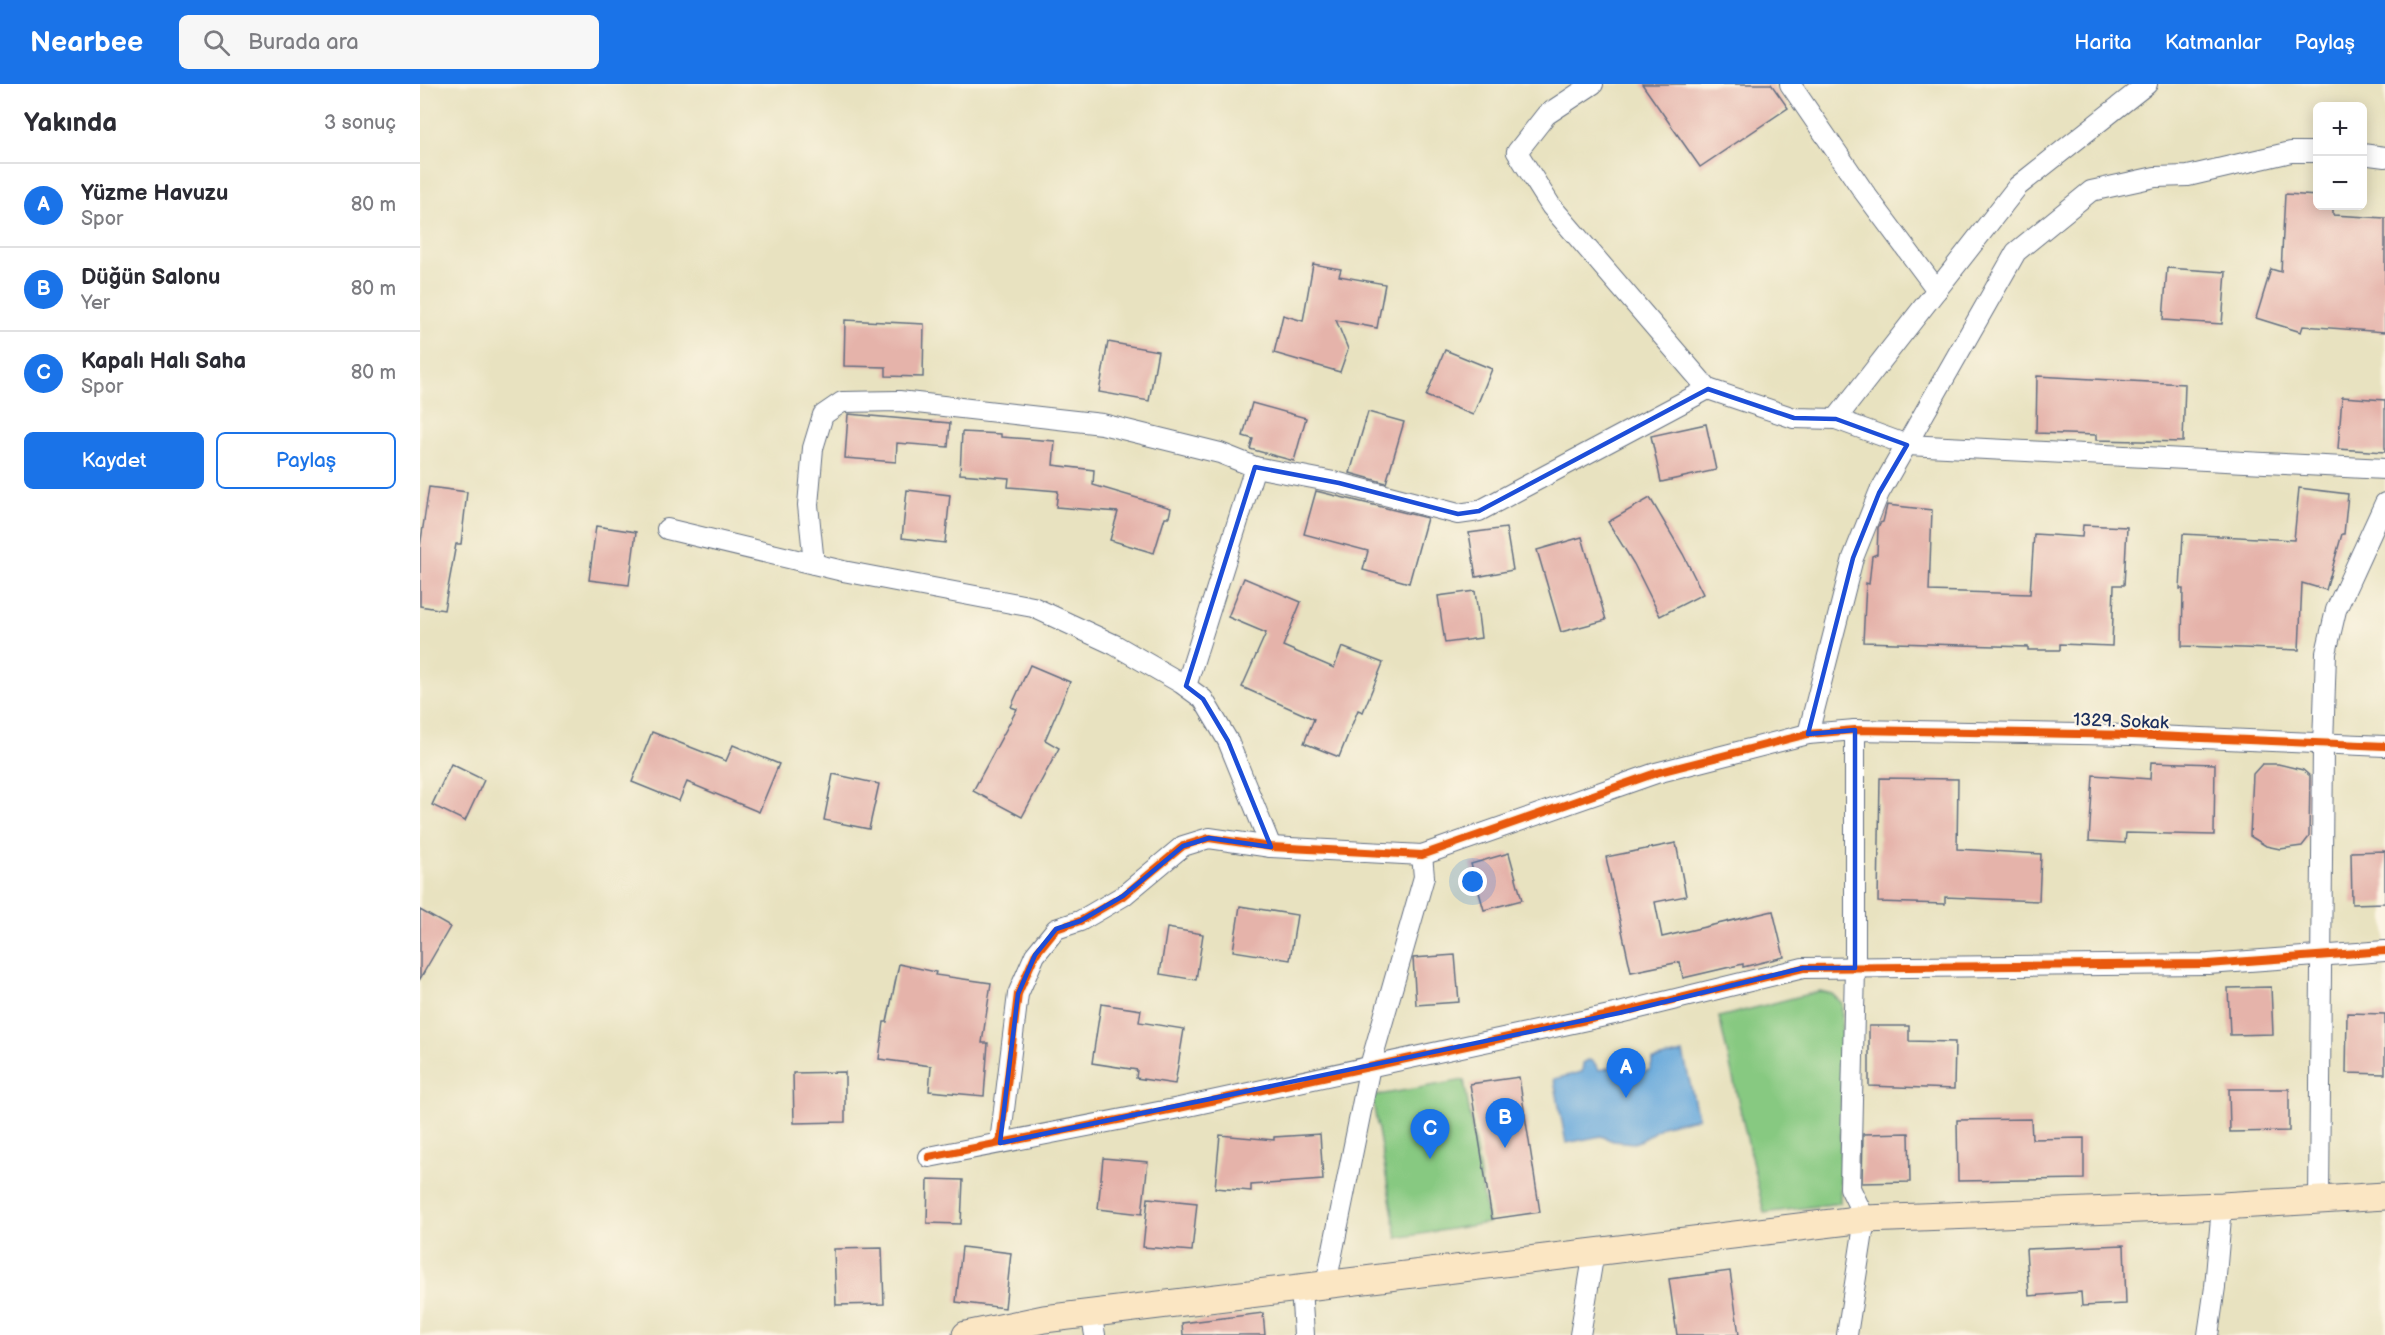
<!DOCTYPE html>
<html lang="tr">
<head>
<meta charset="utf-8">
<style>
	body { margin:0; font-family:"Balsamiq Sans",sans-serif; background:#f7f7f7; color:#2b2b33 }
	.controls { position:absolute; right:18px; top:18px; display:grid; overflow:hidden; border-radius:9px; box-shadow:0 3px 15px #0003 }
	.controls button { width:54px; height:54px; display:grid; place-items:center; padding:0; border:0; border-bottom:2px solid #e1e1e2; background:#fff; color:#2b2b33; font:30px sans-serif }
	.you { position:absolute; left:1053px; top:798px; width:21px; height:21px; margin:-15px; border:4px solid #fff; border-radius:50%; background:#1a73e8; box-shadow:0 0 0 9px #1a73e833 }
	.badge { display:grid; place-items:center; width:39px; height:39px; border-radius:50%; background:#1a73e8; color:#fff; font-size:20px; font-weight:700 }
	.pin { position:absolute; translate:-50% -50px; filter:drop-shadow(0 2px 3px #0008) }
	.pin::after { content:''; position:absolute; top:32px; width:21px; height:18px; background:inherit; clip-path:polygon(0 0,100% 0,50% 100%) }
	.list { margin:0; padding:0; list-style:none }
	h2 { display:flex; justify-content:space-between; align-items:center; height:78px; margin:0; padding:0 24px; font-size:26px }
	h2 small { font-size:20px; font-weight:400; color:#7c7c81 }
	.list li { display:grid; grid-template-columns:39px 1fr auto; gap:18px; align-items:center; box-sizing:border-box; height:84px; padding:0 24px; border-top:2px solid #e1e1e2 }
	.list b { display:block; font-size:22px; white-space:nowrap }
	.list p { margin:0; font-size:20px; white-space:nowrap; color:#7c7c81 }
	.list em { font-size:20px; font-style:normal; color:#7c7c81 }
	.actions { display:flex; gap:12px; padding:18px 24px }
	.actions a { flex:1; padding:14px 0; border:2px solid #1a73e8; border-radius:9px; text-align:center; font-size:21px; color:#1a73e8 }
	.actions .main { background:#1a73e8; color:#fff }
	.icon { flex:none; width:33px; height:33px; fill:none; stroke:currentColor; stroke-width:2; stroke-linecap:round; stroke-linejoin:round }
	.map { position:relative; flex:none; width:1965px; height:1251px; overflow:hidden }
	header { display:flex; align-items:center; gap:36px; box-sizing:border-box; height:84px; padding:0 30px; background:#1a73e8; color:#fff }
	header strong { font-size:28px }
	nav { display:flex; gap:33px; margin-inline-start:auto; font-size:21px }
	.search { width:420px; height:54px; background:#f7f7f7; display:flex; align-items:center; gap:15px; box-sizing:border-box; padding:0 21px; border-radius:9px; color:#7c7c81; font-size:22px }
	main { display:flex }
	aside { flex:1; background:#fff }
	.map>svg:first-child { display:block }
	.green { fill:#87c981; stroke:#517c70; stroke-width:1.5 }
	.water { fill:#66a8db; stroke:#406c9c; stroke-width:1.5 }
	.building { fill:#e5b3aa }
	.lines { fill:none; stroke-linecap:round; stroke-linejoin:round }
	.street-casing { stroke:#636e80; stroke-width:22 }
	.secondary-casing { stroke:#636e80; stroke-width:29 }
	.street { stroke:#fff; stroke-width:20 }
	.secondary { stroke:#fbe6c3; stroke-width:27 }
	.cycleway-casing { stroke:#fcf5e5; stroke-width:11 }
	.cycleway { stroke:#e8590c; stroke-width:8 }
	.marked { fill:none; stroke:#1d4ed8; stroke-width:4.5; stroke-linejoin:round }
	.labels { text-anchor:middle; stroke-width:4.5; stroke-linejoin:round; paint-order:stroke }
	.street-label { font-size:18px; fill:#1b2f5e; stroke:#fcf5e5 }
</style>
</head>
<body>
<header>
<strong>Nearbee</strong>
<div class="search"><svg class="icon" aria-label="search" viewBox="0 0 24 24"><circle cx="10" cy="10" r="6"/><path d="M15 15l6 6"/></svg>Burada ara</div>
<nav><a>Harita</a><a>Katmanlar</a><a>Paylaş</a></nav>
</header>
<main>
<aside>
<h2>Yakında<small>3 sonuç</small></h2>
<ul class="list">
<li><span class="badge">A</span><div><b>Yüzme Havuzu</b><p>Spor</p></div><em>80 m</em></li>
<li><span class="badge">B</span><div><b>Düğün Salonu</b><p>Yer</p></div><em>80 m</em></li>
<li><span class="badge">C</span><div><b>Kapalı Halı Saha</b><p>Spor</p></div><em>80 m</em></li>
</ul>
<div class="actions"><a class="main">Kaydet</a><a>Paylaş</a></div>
</aside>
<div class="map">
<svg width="1965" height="1251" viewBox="0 0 1965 1251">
	<rect width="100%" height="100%" fill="#fcf5e5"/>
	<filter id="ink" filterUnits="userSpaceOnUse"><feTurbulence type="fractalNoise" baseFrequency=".0167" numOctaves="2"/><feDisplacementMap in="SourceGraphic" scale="12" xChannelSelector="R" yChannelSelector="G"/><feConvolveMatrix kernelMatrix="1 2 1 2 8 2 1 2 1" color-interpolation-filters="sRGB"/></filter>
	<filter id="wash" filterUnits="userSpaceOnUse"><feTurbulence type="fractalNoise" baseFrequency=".008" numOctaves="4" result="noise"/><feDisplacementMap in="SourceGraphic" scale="24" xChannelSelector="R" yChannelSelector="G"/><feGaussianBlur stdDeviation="1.35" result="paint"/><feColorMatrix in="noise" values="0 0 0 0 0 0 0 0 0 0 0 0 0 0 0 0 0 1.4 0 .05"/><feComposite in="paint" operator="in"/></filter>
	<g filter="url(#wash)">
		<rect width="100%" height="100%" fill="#e8e2c0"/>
		<g class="green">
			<path d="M 1400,907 L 1412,910 L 1422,919 L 1420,1119 L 1344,1129 L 1299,933 Z"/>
			<path d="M 1044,996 L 1068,1139 L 977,1154 L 952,1012 Z"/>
		</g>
		<path class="water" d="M 1263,969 L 1278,1034 L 1244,1041 L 1222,1056 L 1214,1059 L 1193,1057 L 1181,1052 L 1146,1059 L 1134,995 L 1162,988 L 1163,979 L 1168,976 L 1173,977 L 1179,986 L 1213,979 L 1216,986 L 1221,989 L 1230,986 L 1233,976 Z"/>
		<g id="blocks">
			<g class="building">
				<path d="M 1222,0 L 1351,0 L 1368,24 L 1280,83 Z"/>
				<path d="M 1865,110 L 1898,112 L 1898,122 L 1913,122 L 1913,131 L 1965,134 L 1965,248 L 1883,242 L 1881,248 L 1836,234 L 1851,185 L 1861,188 Z"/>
				<path d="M 893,180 L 921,185 L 919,192 L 965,200 L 957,244 L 916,236 L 928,265 L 920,288 L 854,269 L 863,231 L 883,237 Z"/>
				<path d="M 1747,184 L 1806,188 L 1802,240 L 1743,236 Z"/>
				<path d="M 425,236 L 504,240 L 503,293 L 466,292 L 466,283 L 424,282 Z"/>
				<path d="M 688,258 L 738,267 L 729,317 L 679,308 Z"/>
				<path d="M 1025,266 L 1072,285 L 1053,331 L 1006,312 Z"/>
				<path d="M 1617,292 L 1765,300 L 1763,358 L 1676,356 L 1676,351 L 1616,349 Z"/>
				<path d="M 1922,313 L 1965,316 L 1965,368 L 1918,365 Z"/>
				<path d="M 832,319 L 886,334 L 874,377 L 830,365 L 833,355 L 823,352 Z"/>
				<path d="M 948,328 L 984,338 L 966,399 L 930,389 Z"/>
				<path d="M 428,330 L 530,339 L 528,363 L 477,359 L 476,378 L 425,374 Z"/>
				<path d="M 1286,340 L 1296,386 L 1241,398 L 1231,352 Z"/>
				<path d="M 542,348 L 581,350 L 581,353 L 635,357 L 633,381 L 674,386 L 673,401 L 751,424 L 749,433 L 745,433 L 734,469 L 690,456 L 698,428 L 636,423 L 638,407 L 588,403 L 589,394 L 540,390 Z"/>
				<path d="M 9,403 L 47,408 L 41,460 L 36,460 L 24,526 L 0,522 L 0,463 Z"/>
				<path d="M 1879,404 L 1928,410 L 1924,450 L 1922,450 L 1906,506 L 1882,499 L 1879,566 L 1762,562 L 1763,505 L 1760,505 L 1763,450 L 1874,456 Z"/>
				<path d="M 487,406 L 530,411 L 525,459 L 482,454 Z"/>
				<path d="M 896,407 L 1007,434 L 989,499 L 943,486 L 948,467 L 884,450 Z"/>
				<path d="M 1230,414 L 1263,470 L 1283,510 L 1240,532 L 1214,480 L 1188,438 Z"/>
				<path d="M 1467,421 L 1512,426 L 1509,507 L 1610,510 L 1614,450 L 1662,453 L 1663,441 L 1707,443 L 1704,501 L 1694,501 L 1692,562 L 1640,560 L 1640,566 L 1608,566 L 1608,563 L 1443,558 L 1446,499 L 1449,500 L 1452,472 L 1457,470 L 1458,444 L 1460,439 L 1463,438 Z"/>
				<path d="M 176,442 L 216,448 L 209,501 L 169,496 Z"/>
				<path d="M 1086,444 L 1093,486 L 1056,493 L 1049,449 Z"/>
				<path d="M 1162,453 L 1186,536 L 1141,548 L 1117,466 Z"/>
				<path d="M 824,494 L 881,518 L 863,562 L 914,584 L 922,563 L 963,579 L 943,628 L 938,626 L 919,673 L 884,659 L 894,635 L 822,603 L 846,549 L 808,533 Z"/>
				<path d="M 1055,507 L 1061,554 L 1025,559 L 1018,512 Z"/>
				<path d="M 610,581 L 650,598 L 625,656 L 639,664 L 602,733 L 553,707 L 597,625 L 591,623 Z"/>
				<path d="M 232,648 L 306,677 L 313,661 L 359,680 L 339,728 L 267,698 L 259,717 L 212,698 Z"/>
				<path d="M 1731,678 L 1795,680 L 1794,751 L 1706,749 L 1705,759 L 1669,757 L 1673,691 L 1730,695 Z"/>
				<path d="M 31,680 L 64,696 L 45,737 L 12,721 Z"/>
				<path d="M 1842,680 L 1858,680 L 1883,686 L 1890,692 L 1889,753 L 1882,762 L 1860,765 L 1846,762 L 1830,752 L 1833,690 Z"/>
				<path d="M 413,690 L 459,700 L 449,745 L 404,736 Z"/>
				<path d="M 1460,694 L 1538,695 L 1537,765 L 1621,770 L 1619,817 L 1525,813 L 1525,820 L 1458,818 Z"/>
				<path d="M 1256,759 L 1266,812 L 1235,818 L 1242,853 L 1353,827 L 1364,873 L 1323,883 L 1323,880 L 1263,894 L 1260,878 L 1211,888 L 1186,773 Z"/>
				<path d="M 1965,767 L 1965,819 L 1932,820 L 1931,768 Z"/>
				<path d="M 1089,769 L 1102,816 L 1064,826 L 1051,780 Z"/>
				<path d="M 820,822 L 877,831 L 870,876 L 813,867 Z"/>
				<path d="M 0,826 L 30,843 L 0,895 Z"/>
				<path d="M 747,844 L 783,850 L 776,896 L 740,890 Z"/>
				<path d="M 1035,871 L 1039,918 L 996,921 L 993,874 Z"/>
				<path d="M 479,880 L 516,888 L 515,891 L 571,899 L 562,959 L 568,959 L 564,1012 L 509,1007 L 511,982 L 459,975 L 464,938 L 467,938 Z"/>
				<path d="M 1851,903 L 1853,950 L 1810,951 L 1808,904 Z"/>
				<path d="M 681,920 L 721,926 L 719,938 L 764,945 L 755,1000 L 716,994 L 717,986 L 672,979 Z"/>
				<path d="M 1927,929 L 1965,930 L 1965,990 L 1926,989 Z"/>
				<path d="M 1449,942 L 1489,942 L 1489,957 L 1535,958 L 1534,1005 L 1449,1002 Z"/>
				<path d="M 425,988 L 425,1038 L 374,1039 L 373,989 Z"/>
				<path d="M 1099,993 L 1120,1128 L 1072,1135 L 1050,1000 Z"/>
				<path d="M 1809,1005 L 1869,1005 L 1869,1047 L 1810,1048 Z"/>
				<path d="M 1611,1035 L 1612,1055 L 1664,1054 L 1664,1095 L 1538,1097 L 1537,1036 Z"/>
				<path d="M 1489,1049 L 1490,1098 L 1442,1099 L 1443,1050 Z"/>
				<path d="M 900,1050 L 903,1096 L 831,1101 L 831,1107 L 795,1104 L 800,1051 L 854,1056 L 854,1053 Z"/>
				<path d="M 683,1074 L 728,1078 L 722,1130 L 678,1125 Z"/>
				<path d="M 508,1095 L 543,1096 L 541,1140 L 507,1139 Z"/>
				<path d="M 728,1114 L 777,1119 L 772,1167 L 723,1163 Z"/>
				<path d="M 1704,1161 L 1706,1220 L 1662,1222 L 1661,1208 L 1609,1212 L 1606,1165 Z"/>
				<path d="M 542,1163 L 591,1169 L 585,1224 L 536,1218 Z"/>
				<path d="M 462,1164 L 464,1220 L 416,1221 L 414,1165 Z"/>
				<path d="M 1310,1187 L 1319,1251 L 1257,1251 L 1249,1195 Z"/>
				<path d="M 843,1229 L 845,1251 L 763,1251 L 762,1239 Z"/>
			</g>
		</g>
	</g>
	<g filter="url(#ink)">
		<use href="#blocks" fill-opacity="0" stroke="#636e80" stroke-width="1.5"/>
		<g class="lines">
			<defs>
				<g id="street">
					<path d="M 1173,0 L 1126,31 L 1097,68 L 1131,122 L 1288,305 L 1374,334 L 1416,335 L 1487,361 L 1965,385"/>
					<path d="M 1370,0 L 1444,108 L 1517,206"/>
					<path d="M 1942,70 L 1965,73"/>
					<path d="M 1416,335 L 1598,102 L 1727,0"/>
					<path d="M 247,445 L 423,487 L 613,523 L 695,561 L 761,599 L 783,615 L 808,657 L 851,763"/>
					<path d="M 394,480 L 388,421 L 393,364 L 403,331 L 422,318 L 479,317 L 682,340 L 800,369 L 835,383 L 919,399 L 1038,430 L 1059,427 L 1288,305"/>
					<path d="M 766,602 L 835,383"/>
					<path d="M 1388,650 L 1433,474 L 1459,409 L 1596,168 L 1671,107 L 1735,93 L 1768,92 L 1871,68 L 1898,68"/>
					<path d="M 580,1059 L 598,910 L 615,871 L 636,845 L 660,837 L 703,812 L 763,762 L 789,754 L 851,763 L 1002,771 L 1236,689 L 1388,650 L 1435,646 L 1712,651 L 1965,662"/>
					<path d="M 509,1073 L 759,1024 L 1199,929 L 1383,884 L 1788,880 L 1965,867"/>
					<path d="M 1899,1115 L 1903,661 L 1906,569 L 1916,526 L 1965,419"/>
					<path d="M 906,1200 L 950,982 L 1004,793 L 1002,771"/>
					<path d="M 881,1203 L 884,1251"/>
					<path d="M 671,1229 L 675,1251"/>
					<path d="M 1160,1251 L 1174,1168"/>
					<path d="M 1427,1251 L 1445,1135 L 1430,1104 L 1435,884 L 1435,646"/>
					<path d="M 1788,1251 L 1795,1203 L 1802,1122"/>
				</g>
				<path id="secondary" d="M 546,1251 L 624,1235 L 1445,1135 L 1802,1122 L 1965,1112"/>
			</defs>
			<use href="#street" class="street-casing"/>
			<use href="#secondary" class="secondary-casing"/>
			<use href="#street" class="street"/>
			<use href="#secondary" class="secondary"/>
			<defs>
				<g id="cycleway">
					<path d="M 580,1059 L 598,910 L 615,871 L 636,845 L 660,837 L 703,812 L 763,762 L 789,754 L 851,763 L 1002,771 L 1236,689 L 1388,650 L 1435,646 L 1712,651 L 1965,662"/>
					<path d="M 509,1073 L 759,1024 L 1199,929 L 1383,884 L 1788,880 L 1965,867"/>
				</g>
			</defs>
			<use href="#cycleway" class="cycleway-casing"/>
			<use href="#cycleway" class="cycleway"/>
		</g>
	</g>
	<path class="marked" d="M 1288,305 L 1374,334 L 1416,335 L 1487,361 L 1459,409 L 1433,474 L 1388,650 L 1435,646 L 1435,884 L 1383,884 L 1199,929 L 580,1059 L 598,910 L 615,871 L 636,845 L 660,837 L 703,812 L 763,762 L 789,754 L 851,763 L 808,657 L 783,615 L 766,602 L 835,383 L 919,399 L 1038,430 L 1059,427 Z"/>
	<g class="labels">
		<g class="street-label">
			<text transform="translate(1701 637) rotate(2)" y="6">1329. Sokak</text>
		</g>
	</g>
</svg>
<div class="controls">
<button>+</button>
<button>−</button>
</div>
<div class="you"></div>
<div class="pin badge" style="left:1206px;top:1014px">A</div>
<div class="pin badge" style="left:1085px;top:1064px">B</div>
<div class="pin badge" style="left:1010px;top:1075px">C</div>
</div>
</main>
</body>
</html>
